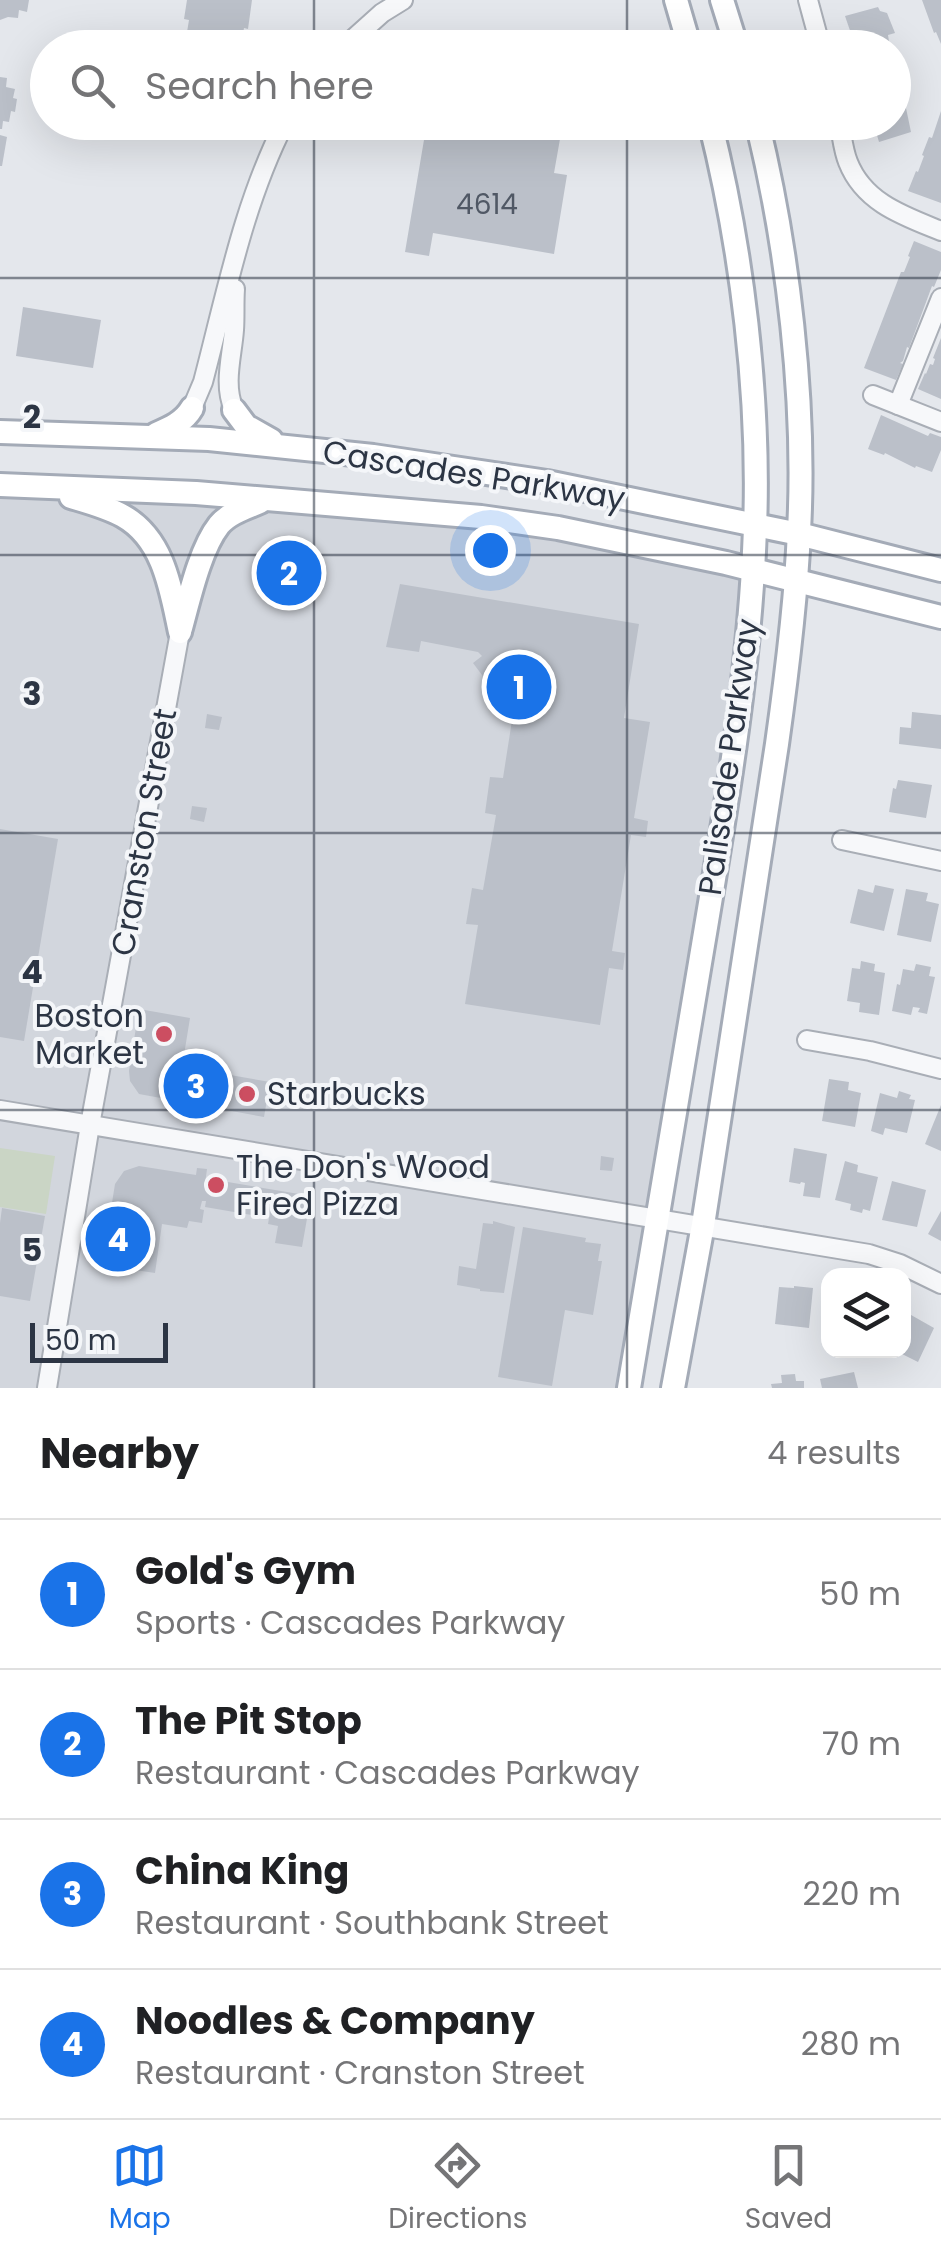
<!DOCTYPE html>
<html lang="en">
<head>
<meta charset="utf-8">
<style>
	body { margin:0; font-family:Poppins,sans-serif; background:#f6f6f6; color:#202124 }
	.controls { position:absolute; right:30px; bottom:30px; display:grid; overflow:hidden; border-radius:20px; box-shadow:0 10px 40px #0002 }
	.controls button { width:90px; height:90px; display:grid; place-items:center; padding:0; border:0; border-bottom:2px solid #e0e0e0; background:#fff; color:#202124; font:50px sans-serif }
	.scale { position:absolute; left:30px; bottom:25px; width:138px; box-sizing:border-box; padding-left:10px; border:5px solid #2c3544; border-top:0; font-size:28px; line-height:35px; white-space:nowrap; color:#2c3544; -webkit-text-stroke:8px #f4f6f9; paint-order:stroke }
	.you { position:absolute; left:490px; top:550px; width:35px; height:35px; margin:-25px; border:8px solid #fff; border-radius:50%; background:#1a73e8; box-shadow:0 0 0 15px #1a73e833 }
	.badge { display:grid; place-items:center; width:65px; height:65px; border-radius:50%; background:#1a73e8; color:#fff; font-size:32px; font-weight:700 }
	.pin { position:absolute; translate:-50% -50%; border:5px solid #fff; box-shadow:0 2px 10px #0006 }
	.list { margin:0; padding:0; list-style:none }
	h2 { display:flex; justify-content:space-between; align-items:center; height:130px; margin:0; padding:0 40px; font-size:42px }
	h2 small { font-size:32px; font-weight:400; color:#757577 }
	.list li { display:grid; grid-template-columns:65px 1fr auto; gap:30px; align-items:center; box-sizing:border-box; height:150px; padding:0 40px; border-top:2px solid #e0e0e0 }
	.list b { display:block; font-size:38px; white-space:nowrap }
	.list p { margin:0; font-size:32px; white-space:nowrap; color:#757577 }
	.list em { font-size:32px; font-style:normal; color:#757577 }
	.icon { flex:none; width:55px; height:55px; fill:none; stroke:currentColor; stroke-width:2; stroke-linecap:round; stroke-linejoin:round }
	.map { position:relative; flex:none; width:941px; height:1388px; overflow:hidden }
	.search { position:absolute; background:#fff; box-shadow:0 10px 40px #0002; left:30px; right:30px; top:30px; height:110px; display:flex; align-items:center; gap:25px; box-sizing:border-box; padding:0 35px; border-radius:55px; color:#757577; font-size:38px }
	.sheet { height:730px; background:#fff }
	nav { display:flex; justify-content:space-around; align-items:center; box-sizing:border-box; height:140px; border-top:2px solid #e0e0e0; background:#fff; font-size:28px; color:#757577 }
	nav a { display:grid; justify-items:center; gap:5px }
	nav .on { color:#1a73e8 }
	.map>svg:first-child { display:block }
	.built { fill:#d2d6dd }
	.green { fill:#cad5c5 }
	.building { fill:#bbc0c9 }
	.lines { fill:none; stroke-linecap:round; stroke-linejoin:round }
	.minor-casing { stroke:#a9aeb6; stroke-width:22 }
	.major-casing { stroke:#a4abb7; stroke-width:28 }
	.minor { stroke:#f7f8fa; stroke-width:18 }
	.major { stroke:#fff; stroke-width:22 }
	.grid { fill:none; stroke:#2c3544; stroke-width:2.5; stroke-opacity:0.55 }
	.poi-dot { fill:#cc4e61; stroke:#f4f6f9; stroke-width:4 }
	.labels { text-anchor:middle; stroke-width:8; stroke-linejoin:round; paint-order:stroke }
	.number-label { font-size:28px; fill:#505865 }
	.street-label { font-size:32px; fill:#2c3544; stroke:#f4f6f9 }
	.poi-label { font-size:32px; fill:#2c3544; stroke:#f4f6f9; text-anchor:start }
	.grid-label { font-size:32px; text-anchor:middle; font-weight:bold; fill:#2c3544; stroke:#f4f6f9; stroke-width:8; stroke-linejoin:round; paint-order:stroke }
</style>
</head>
<body>
<div class="map">
<svg width="941" height="1388" viewBox="0 0 941 1388">
	<rect width="100%" height="100%" fill="#e4e7ec"/>
	<path class="built" d="M 0,485 L 481,517 L 752,570 L 629,1388 L 0,1388 Z"/>
	<path class="green" d="M 0,1148 L 55,1156 L 46,1214 L 0,1207 Z"/>
	<g class="building">
		<path d="M 0,0 L 29,0 L 27,12 L 19,10 L 18,18 L 8,17 L 0,20 Z"/>
		<path d="M 187,0 L 252,0 L 248,29 L 244,28 L 241,45 L 233,43 L 232,48 L 175,48 L 176,42 L 179,43 L 181,31 L 187,32 L 189,20 L 184,19 Z"/>
		<path d="M 922,0 L 941,0 L 941,44 L 936,32 L 934,33 Z"/>
		<path d="M 878,7 L 880,11 L 887,13 L 895,33 L 888,35 L 890,48 L 856,48 L 845,16 Z"/>
		<path d="M 894,69 L 897,78 L 904,76 L 908,87 L 902,89 L 911,132 L 879,142 L 874,125 L 875,122 L 894,122 Z"/>
		<path d="M 0,77 L 7,78 L 6,87 L 15,89 L 13,98 L 17,99 L 15,112 L 11,111 L 9,122 L 3,121 L 2,129 L 0,129 Z"/>
		<path d="M 941,111 L 941,203 L 908,191 L 916,171 L 918,172 L 924,156 L 922,155 L 929,137 L 932,138 Z"/>
		<path d="M 443,122 L 541,122 L 531,130 L 535,134 L 560,139 L 554,173 L 567,175 L 554,254 L 433,233 L 429,256 L 405,252 L 425,134 L 440,136 Z"/>
		<path d="M 0,135 L 7,137 L 2,166 L 0,166 Z"/>
		<path d="M 914,241 L 941,252 L 941,270 L 934,287 L 932,286 L 909,348 L 907,347 L 903,361 L 900,363 L 903,364 L 896,380 L 864,368 L 901,272 L 904,272 L 910,257 L 908,256 Z"/>
		<path d="M 23,307 L 101,320 L 93,368 L 16,356 Z"/>
		<path d="M 941,338 L 941,399 L 918,389 L 925,373 L 926,374 L 930,364 L 933,365 L 935,359 L 933,358 Z"/>
		<path d="M 881,415 L 928,436 L 930,433 L 941,437 L 941,450 L 932,472 L 916,466 L 915,468 L 885,453 L 884,455 L 868,449 Z"/>
		<path d="M 272,554 L 311,561 L 306,591 L 267,584 Z"/>
		<path d="M 400,584 L 639,624 L 624,718 L 650,722 L 634,818 L 648,821 L 646,837 L 631,835 L 612,951 L 625,953 L 623,970 L 609,968 L 600,1025 L 465,1004 L 478,925 L 466,924 L 472,888 L 483,890 L 496,815 L 485,813 L 490,777 L 503,778 L 515,701 L 512,695 L 503,703 L 473,663 L 482,656 L 478,652 L 421,641 L 419,652 L 386,647 Z"/>
		<path d="M 912,712 L 941,715 L 941,749 L 899,744 L 900,727 L 911,728 Z"/>
		<path d="M 207,714 L 222,717 L 219,730 L 205,728 Z"/>
		<path d="M 898,780 L 932,785 L 926,818 L 889,812 L 893,788 L 896,789 Z"/>
		<path d="M 192,806 L 207,808 L 204,822 L 190,819 Z"/>
		<path d="M 0,829 L 58,839 L 24,1041 L 0,1037 Z"/>
		<path d="M 875,885 L 894,889 L 884,931 L 850,923 L 858,889 L 873,893 Z"/>
		<path d="M 906,889 L 928,893 L 926,901 L 939,904 L 931,942 L 897,935 Z"/>
		<path d="M 861,961 L 875,964 L 874,971 L 885,973 L 879,1015 L 859,1012 L 860,1003 L 847,1001 L 852,968 L 860,969 Z"/>
		<path d="M 916,964 L 931,967 L 929,976 L 935,977 L 927,1014 L 918,1012 L 920,1008 L 913,1007 L 911,1015 L 892,1011 L 897,984 L 900,985 L 903,969 L 914,971 Z"/>
		<path d="M 139,1009 L 190,1018 L 184,1055 L 215,1061 L 213,1072 L 270,1082 L 264,1117 L 139,1094 L 130,1081 L 129,1071 Z"/>
		<path d="M 829,1079 L 849,1082 L 848,1090 L 861,1093 L 855,1127 L 822,1121 Z"/>
		<path d="M 899,1091 L 911,1095 L 909,1099 L 915,1100 L 907,1133 L 885,1128 L 883,1135 L 871,1131 L 880,1093 L 897,1098 Z"/>
		<path d="M 941,1105 L 941,1151 L 925,1144 Z"/>
		<path d="M 794,1148 L 827,1154 L 820,1198 L 803,1196 L 805,1183 L 801,1182 L 800,1184 L 789,1182 Z"/>
		<path d="M 601,1156 L 614,1158 L 612,1171 L 600,1170 Z"/>
		<path d="M 845,1161 L 858,1165 L 857,1172 L 878,1177 L 870,1211 L 863,1209 L 862,1213 L 850,1210 L 851,1204 L 835,1200 Z"/>
		<path d="M 139,1166 L 196,1175 L 197,1168 L 207,1169 L 205,1184 L 209,1185 L 210,1179 L 311,1196 L 302,1247 L 275,1243 L 278,1226 L 268,1224 L 269,1218 L 205,1207 L 206,1201 L 202,1201 L 200,1209 L 204,1210 L 202,1223 L 189,1221 L 187,1228 L 162,1224 L 155,1273 L 102,1265 L 115,1184 L 124,1171 Z"/>
		<path d="M 892,1181 L 926,1190 L 917,1227 L 882,1220 Z"/>
		<path d="M 2,1208 L 45,1216 L 30,1301 L 0,1296 L 0,1223 Z"/>
		<path d="M 941,1211 L 941,1241 L 928,1234 Z"/>
		<path d="M 493,1221 L 515,1227 L 504,1293 L 480,1291 L 480,1289 L 457,1285 L 459,1266 L 476,1269 L 483,1223 L 493,1224 Z"/>
		<path d="M 523,1227 L 586,1238 L 585,1242 L 601,1244 L 598,1261 L 602,1261 L 593,1315 L 565,1310 L 552,1386 L 498,1377 Z"/>
		<path d="M 794,1286 L 813,1288 L 809,1328 L 775,1324 L 779,1287 L 794,1288 Z"/>
		<path d="M 904,1311 L 934,1328 L 918,1362 L 894,1350 L 904,1350 Z"/>
		<path d="M 854,1372 L 858,1388 L 822,1388 L 820,1379 Z"/>
		<path d="M 795,1374 L 796,1381 L 804,1381 L 804,1388 L 772,1388 L 771,1384 L 782,1383 L 781,1375 Z"/>
	</g>
	<g class="lines">
		<defs>
			<g id="minor">
				<path d="M 808,0 L 821,48"/>
				<path d="M 343,48 L 382,13 L 403,0"/>
				<path d="M 839,122 C 842,135 843,150 848,162 C 864,203 904,216 941,231"/>
				<path d="M 873,395 L 941,422"/>
				<path d="M 898,405 L 941,298"/>
				<path d="M 192,408 L 203,382 C 226,295 243,204 285,122"/>
				<path d="M 234,410 C 223,384 232,357 234,330 C 235,317 234,303 235,289"/>
				<path d="M 842,840 L 941,861"/>
				<path d="M 807,1040 L 870,1051 L 941,1069"/>
				<path d="M 0,1110 L 869,1254 L 900,1264 L 941,1284"/>
				<path d="M 47,1388 L 90,1125 L 180,632"/>
			</g>
			<g id="major">
				<path d="M 676,0 L 690,48"/>
				<path d="M 722,0 L 737,48"/>
				<path d="M 234,410 L 246,426 L 271,440"/>
				<path d="M 0,432 L 209,439 L 373,456 L 547,482 L 799,534 L 941,570"/>
				<path d="M 156,434 C 170,428 184,422 192,408"/>
				<path d="M 0,485 L 196,493 L 481,517 L 558,528 L 726,563 L 941,617"/>
				<path d="M 71,497 C 88,502 107,507 123,516 C 164,539 171,590 180,632"/>
				<path d="M 181,628 C 189,599 200,549 219,525 C 229,513 246,508 260,502"/>
				<path d="M 629,1388 C 653,1246 676,1104 700,963 C 724,819 750,674 755,528 C 760,397 742,249 710,122"/>
				<path d="M 673,1388 L 703,1225 L 777,744 C 787,673 796,602 799,531 C 806,402 788,248 757,122"/>
			</g>
		</defs>
		<use href="#minor" class="minor-casing"/>
		<use href="#major" class="major-casing"/>
		<use href="#minor" class="minor"/>
		<use href="#major" class="major"/>
	</g>
	<path class="grid" d="M 314,0 L 314,48M 627,0 L 627,48M 314,122 L 314,1388M 627,122 L 627,1388M 0,278 L 941,278M 0,555 L 941,555M 0,833 L 941,833M 0,1110 L 941,1110"/>
	<g class="poi-dot">
		<circle cx="164" cy="1034" r="10"/>
		<circle cx="247" cy="1094" r="10"/>
		<circle cx="216" cy="1185" r="10"/>
	</g>
	<g class="labels">
		<g class="number-label">
			<text x="487" y="214">4614</text>
		</g>
		<g class="street-label">
			<text transform="translate(474 475) rotate(9)" y="11">Cascades Parkway</text>
			<text transform="translate(729 757) rotate(-82)" y="11">Palisade Parkway</text>
			<text transform="translate(144 832) rotate(-80)" y="11">Cranston Street</text>
		</g>
		<g class="poi-label">
			<text x="144" y="1027" text-anchor="end">Boston<tspan x="144" dy="37">Market</tspan></text>
			<text x="267" y="1105">Starbucks</text>
			<text x="236" y="1178">The Don's Wood<tspan x="236" dy="37">Fired Pizza</tspan></text>
		</g>
	</g>
	<g class="grid-label">
		<text x="32" y="428">2</text>
		<text x="32" y="705">3</text>
		<text x="32" y="983">4</text>
		<text x="32" y="1261">5</text>
	</g>
</svg>
<div class="controls">
<button><svg class="icon" aria-label="layers" viewBox="0 0 24 24"><path d="M12 4l9 5-9 5-9-5zM3 14l9 5 9-5"/></svg></button>
</div>
<div class="scale">50 m</div>
<div class="you"></div>
<div class="pin badge" style="left:519px;top:687px">1</div>
<div class="pin badge" style="left:289px;top:573px">2</div>
<div class="pin badge" style="left:196px;top:1086px">3</div>
<div class="pin badge" style="left:118px;top:1239px">4</div>
<div class="search"><svg class="icon" aria-label="search" viewBox="0 0 24 24"><circle cx="10" cy="10" r="6"/><path d="M15 15l6 6"/></svg>Search here</div>
</div>
<section class="sheet">
<h2>Nearby<small>4 results</small></h2>
<ul class="list">
<li><span class="badge">1</span><div><b>Gold's Gym</b><p>Sports · Cascades Parkway</p></div><em>50 m</em></li>
<li><span class="badge">2</span><div><b>The Pit Stop</b><p>Restaurant · Cascades Parkway</p></div><em>70 m</em></li>
<li><span class="badge">3</span><div><b>China King</b><p>Restaurant · Southbank Street</p></div><em>220 m</em></li>
<li><span class="badge">4</span><div><b>Noodles &amp; Company</b><p>Restaurant · Cranston Street</p></div><em>280 m</em></li>
</ul>
</section>
<nav>
<a class="on"><svg class="icon" aria-label="map" viewBox="0 0 24 24"><path d="M3 6l6-2 6 2 6-2v14l-6 2-6-2-6 2zM9 4v14M15 6v14"/></svg>Map</a>
<a><svg class="icon" aria-label="directions" viewBox="0 0 24 24"><path d="M12 3l9 9-9 9-9-9zM9 14v-3h6M13 9l2 2-2 2"/></svg>Directions</a>
<a><svg class="icon" aria-label="saved" viewBox="0 0 24 24"><path d="M7 4h10v16l-5-4-5 4z"/></svg>Saved</a>
</nav>
</body>
</html>
